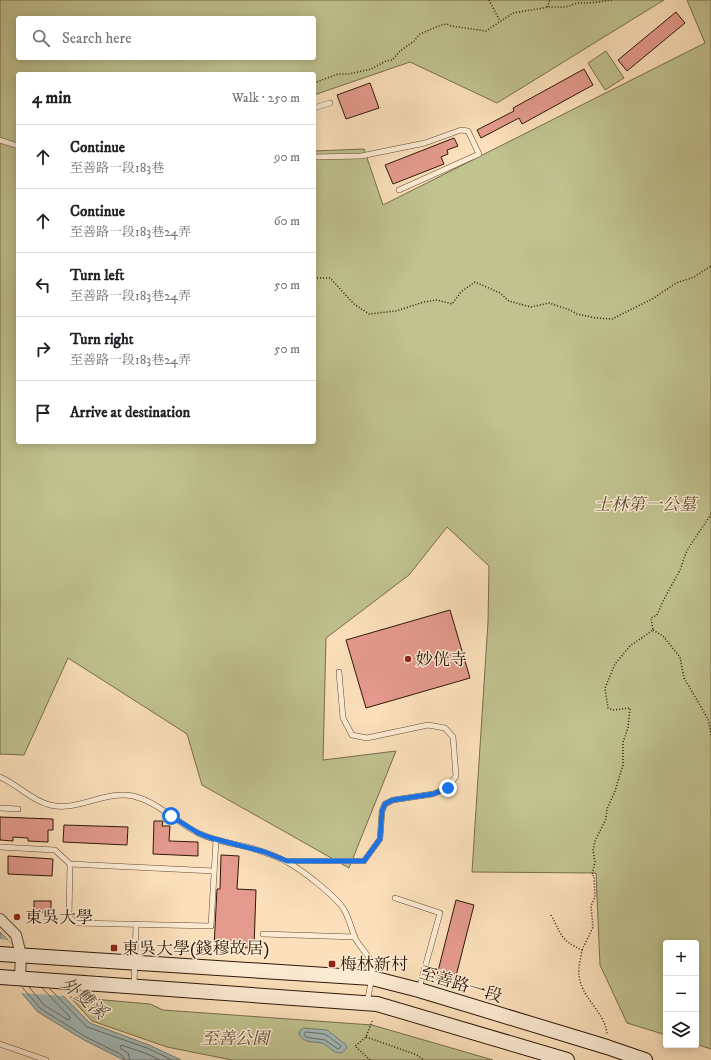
<!DOCTYPE html>
<html lang="en">
<head>
<meta charset="utf-8">
<style>
	body { margin:0; font-family:"IM FELL DW Pica","Noto Serif TC",serif; background:#f2f2f2; color:#202124 }
	.controls { position:absolute; right:12px; bottom:12px; display:grid; overflow:hidden; border-radius:4px; box-shadow:0 2px 10px #0003 }
	.controls button { width:36px; height:36px; display:grid; place-items:center; padding:0; border:0; border-bottom:1px solid #e0e0e0; background:#fff; color:#202124; font:20px sans-serif }
	.stop { position:absolute; width:12px; height:12px; margin:-9px; border:3px solid #1a73e8; border-radius:50%; background:#fff }
	.stop.end { background:#1a73e8; border-color:#fff; box-shadow:0 1px 4px #0008 }
	.list { margin:0; padding:0; list-style:none }
	h2 { display:flex; justify-content:space-between; align-items:center; height:52px; margin:0; padding:0 16px; font-size:17px }
	h2 small { font-size:13px; font-weight:400; color:#757577 }
	.list li { display:grid; grid-template-columns:26px 1fr auto; gap:12px; align-items:center; box-sizing:border-box; height:64px; padding:0 16px; border-top:1px solid #e0e0e0 }
	.list b { display:block; font-size:15px; white-space:nowrap }
	.list p { margin:0; font-size:13px; white-space:nowrap; color:#757577 }
	.list em { font-size:13px; font-style:normal; color:#757577 }
	.icon { flex:none; width:22px; height:22px; fill:none; stroke:currentColor; stroke-width:2; stroke-linecap:round; stroke-linejoin:round }
	.map { position:relative; flex:none; width:711px; height:1060px; overflow:hidden }
	.search { position:absolute; background:#fff; box-shadow:0 2px 10px #0003; left:16px; top:16px; width:300px; height:44px; display:flex; align-items:center; gap:10px; box-sizing:border-box; padding:0 14px; border-radius:4px; color:#757577; font-size:15px }
	.panel { position:absolute; background:#fff; box-shadow:0 2px 10px #0003; left:16px; top:72px; width:300px; height:372px; border-radius:4px }
	.map>svg:first-child { display:block }
	.green { fill:#c0c28f; stroke:#776d4c; fill-rule:evenodd }
	.water { fill:#a2bbba; stroke:#747a73 }
	.pier { fill:#fbe0bb }
	.lines { fill:none; stroke-linecap:round; stroke-linejoin:round }
	.shore { stroke:#686a61; stroke-width:1 }
	.building { fill:#e49a8d; stroke:#2e1808 }
	.service-casing { stroke:#614a35; stroke-width:6 }
	.minor-casing { stroke:#614a35; stroke-width:12 }
	.secondary-casing { stroke:#2e1808; stroke-width:16 }
	.path { stroke:#2e1808; stroke-width:1.5; stroke-dasharray:1 2; stroke-linecap:butt }
	.service { stroke:#fcebd3; stroke-width:5 }
	.minor { stroke:#fcebd3; stroke-width:10 }
	.secondary { stroke:#fcebd3; stroke-width:14 }
	.route { stroke:#1a73e8; stroke-width:5 }
	.poi-dot { fill:#8f2418; stroke:#fcebd3; stroke-width:1.5 }
	.labels { text-anchor:middle; stroke-width:3; stroke-linejoin:round; paint-order:stroke }
	.park-label { font-size:17px; font-style:italic; fill:#5a4b30; stroke:#fcebd3 }
	.poi-label { font-size:17px; fill:#2e1808; stroke:#fcebd3; text-anchor:start }
	.street-label { font-size:17px; fill:#2e1808; stroke:#fcebd3 }
	.water-label { font-size:18px; font-style:italic; fill:#575146; stroke:#fcebd3 }
</style>
</head>
<body>
<div class="map">
<svg width="711" height="1060" viewBox="0 0 711 1060">
	<rect width="100%" height="100%" fill="#fbe0bb"/>
	<filter id="stains"><feTurbulence type="fractalNoise" baseFrequency=".005" numOctaves="4"/><feColorMatrix values="0 0 0 0 .2 0 0 0 0 .09 0 0 0 0 .02 0 0 0 .5 -.17"/></filter>
	<radialGradient id="worn" r=".72"><stop offset=".6" stop-color="#630" stop-opacity="0"/><stop offset="1" stop-color="#630" stop-opacity=".3"/></radialGradient>
	<g class="green">
		<path d="M 0,0 L 664,0 L 497,103 L 410,62 L 314,95 L 314,74 L 18,74 L 18,442 L 314,442 L 314,151 L 364,149 L 383,205 L 705,43 L 687,0 L 711,0 L 711,1049 L 696,1044 L 696,943 L 666,943 L 666,1035 L 627,1023 L 600,965 L 596,873 L 472,872 L 488,622 L 489,566 L 447,527 L 409,575 L 326,638 L 323,760 L 396,751 L 349,868 L 202,785 L 187,734 L 68,658 L 24,755 L 0,754 ZM 18,18 L 314,18 L 314,58 L 18,58 Z"/>
		<path d="M 606,51 L 624,78 L 605,90 L 588,63 Z"/>
		<path d="M 70,997 L 150,1004 L 163,1010 L 372,1025 L 493,1060 L 232,1060 L 167,1047 L 92,1021 Z"/>
	</g>
	<g class="water">
		<path d="M 0,932 L 90,1023 L 149,1045 L 181,1060 L 124,1060 L 84,1040 L 38,1012 L 0,968 Z"/>
		<path d="M 303,1028 L 327,1030 L 345,1044 L 347,1047 C 345,1051 343,1053 339,1053 C 333,1053 328,1045 322,1043 C 313,1041 304,1044 299,1034 L 300,1031 Z"/>
	</g>
	<path class="pier" d="M 0,939 L 8,940 L 65,996 L 19,993 L 0,971 Z"/>
	<g class="lines">
		<g class="shore">
			<path d="M 22,987 L 41,1009 L 86,1037 L 122,1055 L 125,1060"/>
			<path d="M 29,987 L 44,1005 L 68,1020 L 70,1019 L 70,1017 L 42,988"/>
			<path d="M 50,989 L 87,1027 L 147,1048 L 172,1060"/>
			<path d="M 306,1032 L 325,1034 L 340,1045 L 341,1047 L 338,1049 L 325,1040 L 311,1038 L 306,1037 L 304,1034 Z"/>
			<path d="M 130,1060 L 128,1053 L 120,1048 L 121,1045 L 145,1053 L 160,1060"/>
		</g>
	</g>
	<g class="building">
		<path d="M 676,12 L 685,23 L 627,71 L 618,60 Z"/>
		<path d="M 584,69 L 593,85 L 522,124 L 519,118 L 481,138 L 477,130 L 514,111 L 513,108 Z"/>
		<path d="M 370,83 L 379,108 L 346,119 L 337,95 Z"/>
		<path d="M 454,138 L 458,146 L 447,150 L 448,154 L 441,157 L 444,164 L 393,184 L 385,165 Z"/>
		<path d="M 450,610 L 470,678 L 366,708 L 346,640 Z"/>
		<path d="M 0,817 L 53,819 L 53,830 L 48,830 L 48,842 L 28,841 L 28,838 L 13,837 L 13,841 L 0,840 Z"/>
		<path d="M 154,821 L 163,821 L 162,826 L 170,826 L 169,841 L 198,842 L 198,856 L 153,854 Z"/>
		<path d="M 64,825 L 128,827 L 127,845 L 63,842 Z"/>
		<path d="M 221,855 L 239,856 L 237,889 L 256,890 L 254,948 L 214,947 L 217,889 L 220,889 Z"/>
		<path d="M 8,856 L 53,859 L 52,876 L 8,874 Z"/>
		<path d="M 456,900 L 474,905 L 454,984 L 436,979 Z"/>
		<rect x="34" y="901" width="17" height="11"/>
	</g>
	<g class="lines">
		<defs>
			<g id="service">
				<path d="M 314,108 L 330,103"/>
				<path d="M 0,140 L 18,146"/>
				<path d="M 314,157 L 361,156 L 425,143 L 461,130 L 468,131 L 479,154 L 399,190"/>
				<path d="M 0,777 C 17,784 32,801 50,805 C 78,812 105,790 133,796 C 158,802 176,822 198,833 C 214,841 231,843 248,847 C 261,851 275,855 287,862 C 301,869 334,895 343,908 C 349,917 351,928 355,938 C 359,946 370,957 372,963 C 374,971 369,993 367,1002"/>
				<path d="M 0,808 L 18,809"/>
				<path d="M 0,847 L 55,850 L 70,864 L 214,871"/>
				<path d="M 287,861 L 364,861 L 380,839 L 382,811 L 385,804 L 393,800 L 433,794 L 448,788 L 456,776 L 453,737 L 445,728 L 428,725 L 367,738 L 352,735 L 343,718 L 339,672"/>
				<path d="M 70,864 L 69,917 L 76,923 L 211,926 L 216,840"/>
				<path d="M 395,898 L 440,913 L 419,989"/>
				<path d="M 263,934 L 355,937"/>
				<path d="M 134,986 L 136,925"/>
				<path d="M 0,1044 L 46,1060"/>
			</g>
			<path id="minor" d="M 0,919 L 16,935 L 21,955 L 20,978"/>
			<g id="secondary">
				<path d="M 0,954 L 372,978 L 419,990 L 607,1047 L 645,1060"/>
				<path d="M 0,977 L 377,1004 L 567,1060"/>
			</g>
		</defs>
		<use href="#service" class="service-casing"/>
		<use href="#minor" class="minor-casing"/>
		<use href="#secondary" class="secondary-casing"/>
		<g class="path">
			<path d="M 489,0 L 500,21"/>
			<path d="M 547,7 L 550,0"/>
			<path d="M 314,83 L 338,74 L 349,74 L 371,69 L 386,61 L 392,60 L 400,51 L 414,41 L 420,34 L 441,25 L 447,24 L 451,26 L 486,31 L 513,13 L 549,7 L 566,7 L 577,3 L 589,3 L 613,0"/>
			<path d="M 314,278 L 330,278 L 354,304 L 369,314 L 396,311 L 424,302 L 437,300 L 452,304 L 461,292 L 475,282 L 500,293 L 509,301 L 523,305 L 531,307 L 549,303 L 570,310 L 577,314 L 596,318 L 612,319 L 654,298 L 676,283 L 694,277 L 711,266"/>
			<path d="M 653,630 L 663,636 L 680,657 L 684,678 L 708,719 L 711,735"/>
			<path d="M 551,915 C 562,935 560,940 582,950 C 581,958 578,968 579,975 C 581,999 606,1012 607,1035"/>
			<path d="M 582,950 L 593,927 L 591,906 L 595,897 L 594,876 L 592,875 L 595,862 L 593,850 L 595,841 L 606,819 L 607,809 L 615,791 L 623,765 L 623,742 L 628,728 L 630,708 L 613,710 L 608,708 L 605,688 L 615,664 L 630,646 L 653,630 L 651,618 L 657,615 C 663,600 670,588 678,574 C 682,567 683,559 687,551 C 694,539 703,527 711,514"/>
			<path d="M 366,1037 L 417,1055 L 424,1060"/>
			<path d="M 370,1060 L 355,1046 L 366,1037 L 373,1019"/>
		</g>
		<use href="#service" class="service"/>
		<use href="#minor" class="minor"/>
		<use href="#secondary" class="secondary"/>
	</g>
	<g class="lines">
		<path class="route" d="M 171,816 L 198,833 L 211,838 L 265,852 L 287,861 L 364,861 L 380,839 L 382,811 L 385,804 L 393,800 L 433,794 L 448,788"/>
	</g>
	<g class="poi-dot">
		<circle cx="408" cy="659" r="4"/>
		<circle cx="17" cy="917" r="4"/>
		<rect x="110" y="944" width="8" height="8" rx="2"/>
		<rect x="328" y="960" width="8" height="8" rx="2"/>
	</g>
	<g class="labels">
		<g class="park-label">
			<text x="645" y="510">士林第一公墓</text>
			<text x="235" y="1044">至善公園</text>
		</g>
		<g class="poi-label">
			<text x="416" y="665">妙侊寺</text>
			<text x="25" y="923">東吳大學</text>
			<text x="122" y="954">東吳大學(錢穆故居)</text>
			<text x="340" y="970">梅林新村</text>
		</g>
		<g class="street-label">
			<text transform="translate(461 984) rotate(17)" y="6">至善路一段</text>
		</g>
		<g class="water-label">
			<text transform="translate(84 998) rotate(40)" y="6">外雙溪</text>
		</g>
	</g>
	<rect width="100%" height="100%" filter="url(#stains)"/>
	<rect width="100%" height="100%" fill="url(#worn)"/>
</svg>
<div class="controls">
<button>+</button>
<button>−</button>
<button><svg class="icon" aria-label="layers" viewBox="0 0 24 24"><path d="M12 4l9 5-9 5-9-5zM3 14l9 5 9-5"/></svg></button>
</div>
<div class="stop" style="left:171px;top:816px"></div>
<div class="stop end" style="left:448px;top:788px"></div>
<div class="search"><svg class="icon" aria-label="search" viewBox="0 0 24 24"><circle cx="10" cy="10" r="6"/><path d="M15 15l6 6"/></svg>Search here</div>
<section class="panel">
<h2>4 min<small>Walk · 250 m</small></h2>
<ul class="list">
<li><svg class="icon" aria-label="ahead" viewBox="0 0 24 24"><path d="M12 20V5M6 11l6-6 6 6"/></svg><div><b>Continue</b><p>至善路一段183巷</p></div><em>90 m</em></li>
<li><svg class="icon" aria-label="ahead" viewBox="0 0 24 24"><path d="M12 20V5M6 11l6-6 6 6"/></svg><div><b>Continue</b><p>至善路一段183巷24弄</p></div><em>60 m</em></li>
<li><svg class="icon" aria-label="left" viewBox="0 0 24 24"><path d="M17 20v-9H6M10 6l-5 5 5 5"/></svg><div><b>Turn left</b><p>至善路一段183巷24弄</p></div><em>50 m</em></li>
<li><svg class="icon" aria-label="right" viewBox="0 0 24 24"><path d="M7 20v-9h11M14 6l5 5-5 5"/></svg><div><b>Turn right</b><p>至善路一段183巷24弄</p></div><em>50 m</em></li>
<li><svg class="icon" aria-label="arrive" viewBox="0 0 24 24"><path d="M6 21V4h12l-3 4 3 4H6"/></svg><div><b>Arrive at destination</b></div></li>
</ul>
</section>
</div>
</body>
</html>
